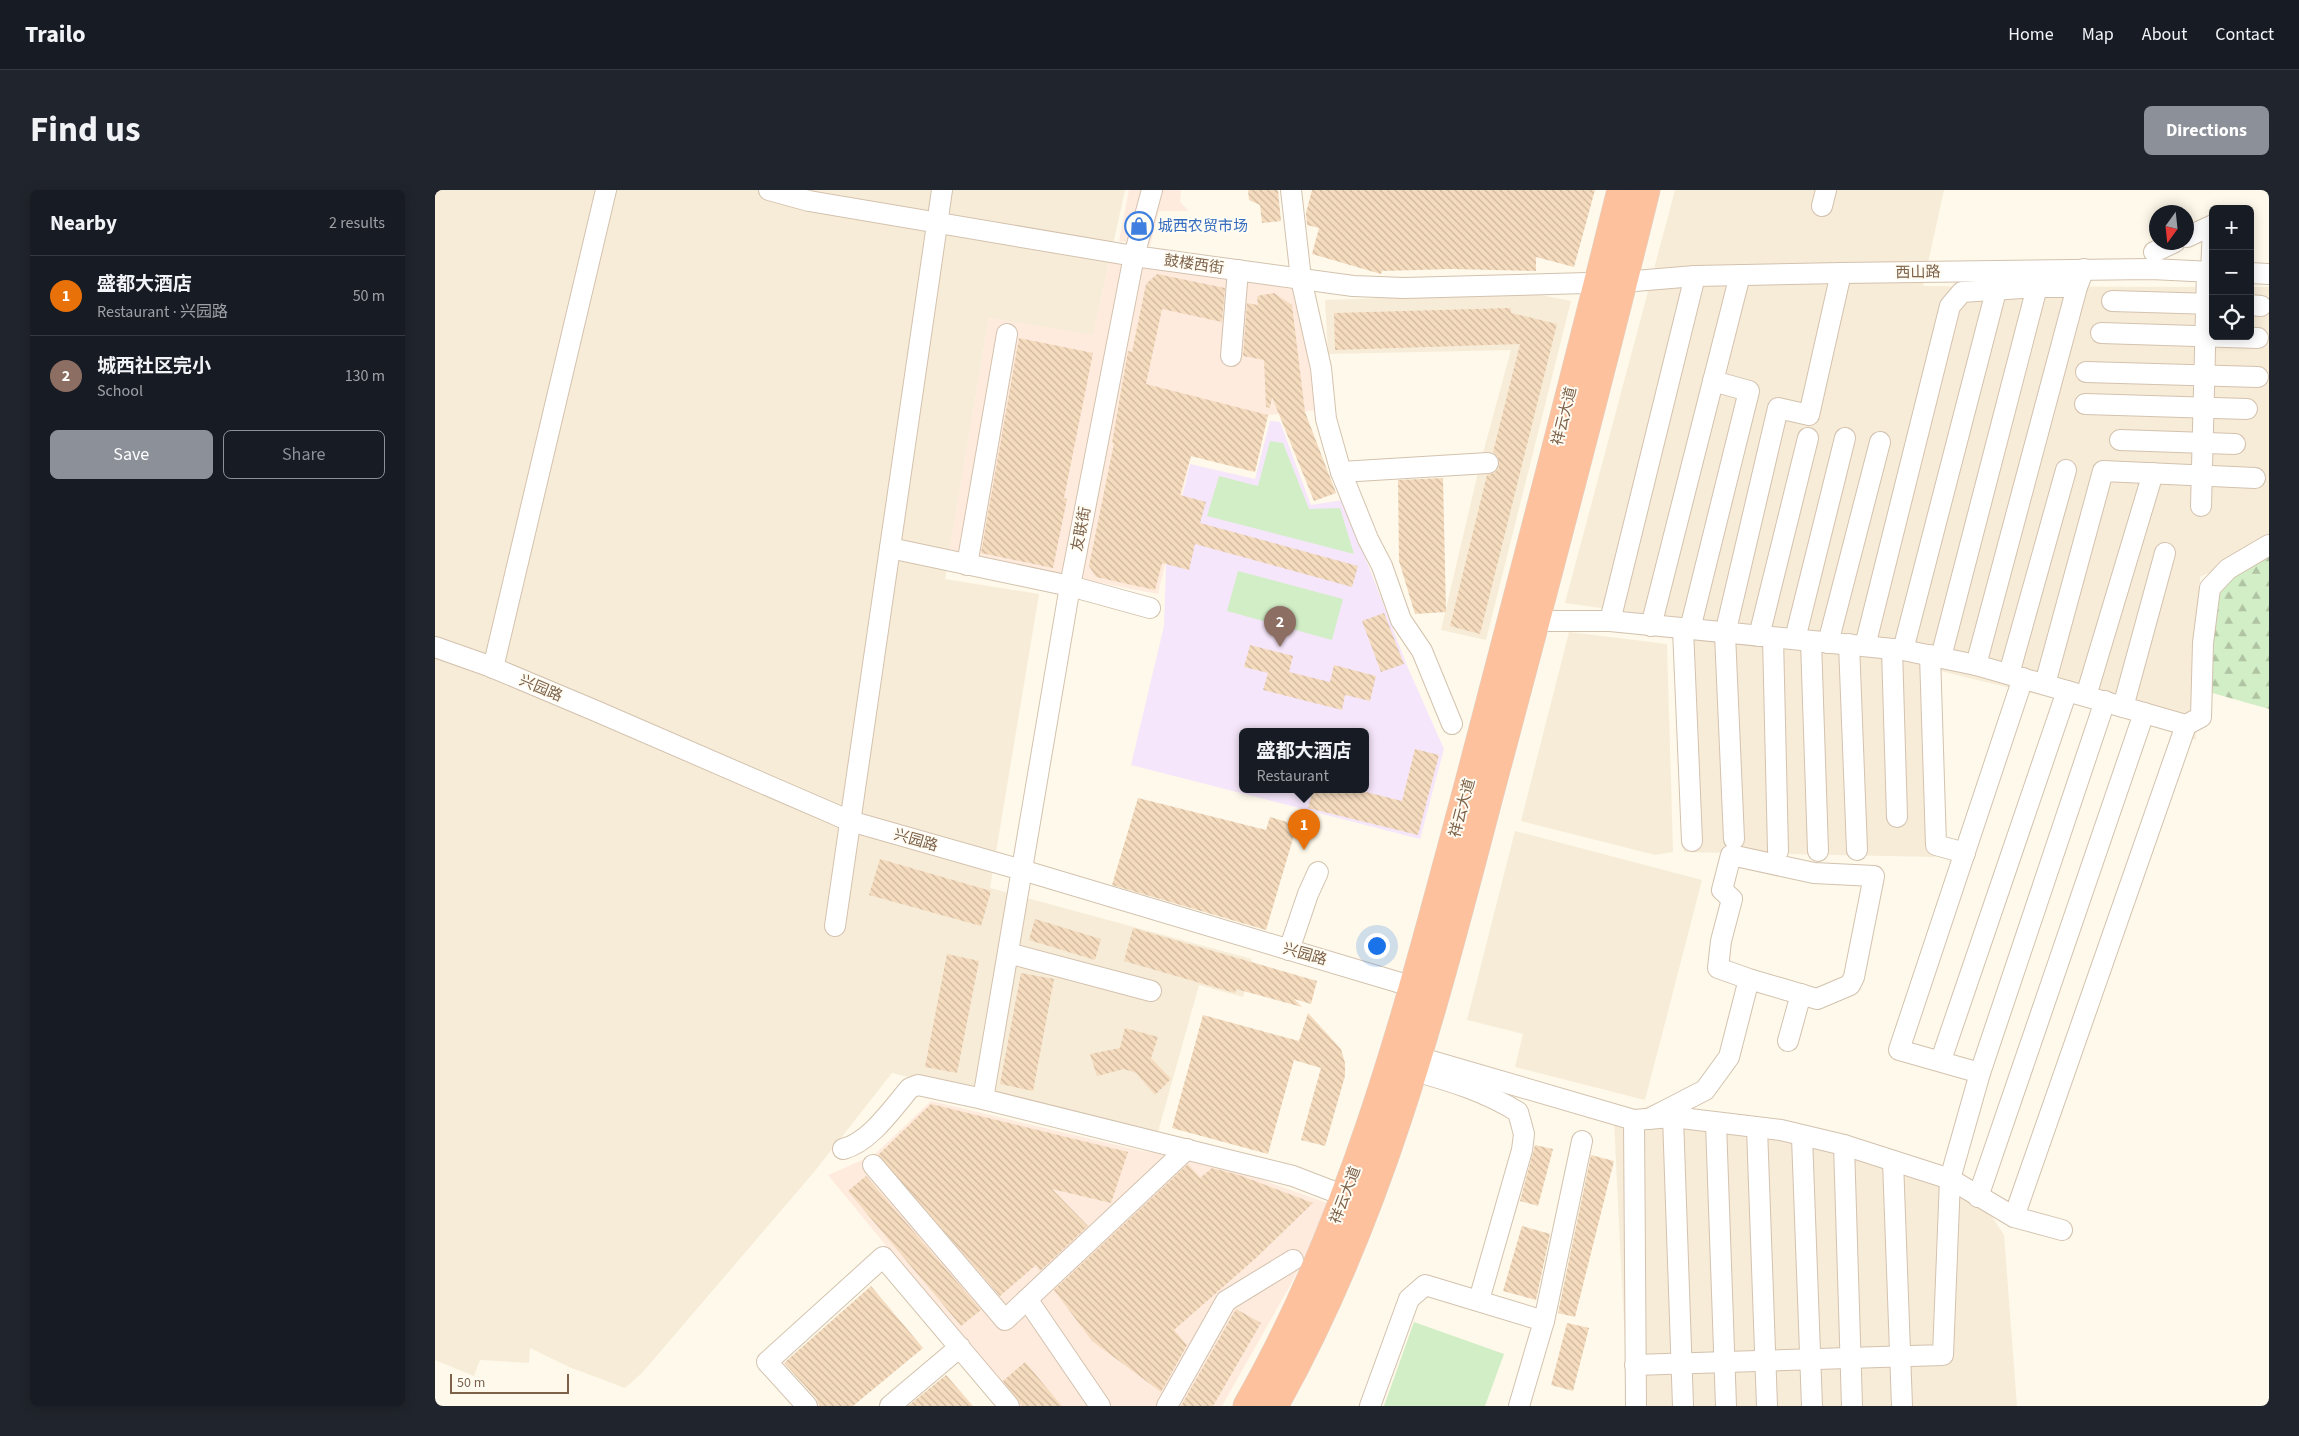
<!DOCTYPE html>
<html lang="en">
<head>
<meta charset="utf-8">
<style>
	body { margin:0; font-family:"Source Sans 3","Noto Sans SC",sans-serif; background:#20242c; color:#f1f3f6 }
	.controls { position:absolute; right:15px; top:15px; display:grid; overflow:hidden; border-radius:8px; box-shadow:0 2px 12px #0003 }
	.controls button { width:45px; height:45px; display:grid; place-items:center; padding:0; border:0; border-bottom:1px solid #363941; background:#171b24; color:#f1f3f6; font:25px sans-serif }
	.compass { position:absolute; left:1714px; top:15px; width:45px; height:45px; border-radius:50%; background:#171b24; box-shadow:0 2px 12px #0003; rotate:195deg }
	.scale { position:absolute; left:15px; bottom:12px; width:119px; box-sizing:border-box; padding-left:5px; border:2px solid #7d624a; border-top:0; font-size:14px; line-height:18px; white-space:nowrap; color:#7d624a; -webkit-text-stroke:4px #fffcf3; paint-order:stroke }
	.you { position:absolute; left:941px; top:755px; width:18px; height:18px; margin:-12px; border:4px solid #fff; border-radius:50%; background:#1a73e8; box-shadow:0 0 0 8px #1a73e833 }
	.badge { display:grid; place-items:center; width:32px; height:32px; border-radius:50%; background:#8c9099; color:#fff; font-size:16px; font-weight:700 }
	.pin { position:absolute; translate:-50% -41px; filter:drop-shadow(0 1px 2px #0008) }
	.pin::after { content:''; position:absolute; top:26px; width:18px; height:15px; background:inherit; clip-path:polygon(0 0,100% 0,50% 100%) }
	.popup { position:absolute; left:804px; top:538px; width:130px; height:65px; box-sizing:border-box; display:grid; place-content:center; border-radius:8px; background:#171b24; filter:drop-shadow(0 1px 4px #0005); font-size:16px; white-space:nowrap; color:#9ea1a6 }
	.popup b { font-size:19px; color:#f1f3f6 }
	.popup::after { content:''; position:absolute; left:50%; top:100%; margin-left:-10px; border:10px solid transparent; border-top-color:#171b24 }
	.list { margin:0; padding:0; list-style:none }
	h2 { display:flex; justify-content:space-between; align-items:center; height:65px; margin:0; padding:0 20px; font-size:21px }
	h2 small { font-size:16px; font-weight:400; color:#9ea1a6 }
	.list li { display:grid; grid-template-columns:32px 1fr auto; gap:15px; align-items:center; box-sizing:border-box; height:80px; padding:0 20px; border-top:1px solid #363941 }
	.list b { display:block; font-size:19px; white-space:nowrap }
	.list p { margin:0; font-size:16px; white-space:nowrap; color:#9ea1a6 }
	.list em { font-size:16px; font-style:normal; color:#9ea1a6 }
	.actions { display:flex; gap:10px; padding:15px 20px }
	.actions a { flex:1; padding:11px 0; border:1px solid #8c9099; border-radius:8px; text-align:center; font-size:18px; color:#8c9099 }
	.actions .main { background:#8c9099; color:#fff }
	.icon { flex:none; width:28px; height:28px; fill:none; stroke:currentColor; stroke-width:2; stroke-linecap:round; stroke-linejoin:round }
	.map { position:relative; flex:none; width:1834px; height:1216px; overflow:hidden; border-radius:8px }
	header { display:flex; align-items:center; gap:30px; box-sizing:border-box; height:70px; padding:0 25px; background:#171b24; border-bottom:1px solid #363941 }
	header strong { font-size:24px }
	nav { display:flex; gap:28px; margin-inline-start:auto; font-size:18px }
	.intro { display:flex; align-items:center; justify-content:space-between; box-sizing:border-box; height:120px; padding:0 30px }
	h1 { margin:0; font-size:35px }
	.button { padding:12px 22px; border-radius:8px; background:#8c9099; color:#fff; font-size:18px; font-weight:700 }
	main { display:flex; gap:30px; padding:0 30px }
	aside { flex:1; background:#171b24; border-radius:8px; box-shadow:0 2px 12px #0003 }
	.map>svg:first-child { display:block }
	.residential { fill:#f7ecd8 }
	.commercial { fill:#ffebde }
	.education { fill:#f6e6fb; fill-rule:evenodd }
	.green { fill:#d2eec6 }
	.forest { fill:url(#forest-firs) }
	.building { fill:url(#building-back-hatch) }
	.lines { fill:none; stroke-linecap:round; stroke-linejoin:round }
	.minor-casing { stroke:#d3c2ae; stroke-width:22 }
	.highway-casing { stroke:#ddd6d0; stroke-width:29 }
	.minor { stroke:#fff; stroke-width:20 }
	.highway { stroke:#fdc19d; stroke-width:28 }
	.labels { text-anchor:middle; stroke-width:4; stroke-linejoin:round; paint-order:stroke }
	.shop-label { font-size:15px; fill:#366cbe; stroke:#fffcf3; text-anchor:start }
	.street-label { font-size:15px; fill:#7d624a; stroke:#fffcf3 }
</style>
</head>
<body>
<header>
<strong>Trailo</strong>
<nav><a>Home</a><a>Map</a><a>About</a><a>Contact</a></nav>
</header>
<div class="intro"><h1>Find us</h1><a class="button">Directions</a></div>
<main>
<aside>
<h2>Nearby<small>2 results</small></h2>
<ul class="list">
<li><span class="badge" style="background:#e8710a">1</span><div><b>盛都大酒店</b><p>Restaurant · 兴园路</p></div><em>50 m</em></li>
<li><span class="badge" style="background:#8d6e63">2</span><div><b>城西社区完小</b><p>School</p></div><em>130 m</em></li>
</ul>
<div class="actions"><a class="main">Save</a><a>Share</a></div>
</aside>
<div class="map">
<svg width="1834" height="1216" viewBox="0 0 1834 1216">
	<defs>
		<pattern id="forest-firs" width="22" height="20" patternUnits="userSpaceOnUse" patternTransform="scale(1.25)"><rect width="22" height="20" fill="#d2eec6"/><path d="M5 1l3.5 6h-7zM16 11l3.5 6h-7z" fill="#b0c4a3"/></pattern>
		<pattern id="building-back-hatch" width="6" height="6" patternUnits="userSpaceOnUse" patternTransform="scale(1.25)"><rect width="6" height="6" fill="#f6dcbf"/><path d="M-1 5l2 2M0 0l6 6M5-1l2 2" fill="none" stroke="#ccb69d"/></pattern>
	</defs>
	<rect width="100%" height="100%" fill="#fef9ea"/>
	<g class="residential">
		<path d="M 0,0 L 690,0 L 658,146 L 554,128 L 510,389 L 604,404 L 555,698 L 817,769 L 808,807 L 764,795 L 721,949 L 457,883 L 379,982 L 207,1183 L 190,1198 L 134,1177 L 95,1158 L 94,1173 L 45,1170 L 39,1186 L 0,1170 Z"/>
		<path d="M 1240,0 L 1509,0 L 1488,96 L 1778,97 L 1778,146 L 1815,146 L 1815,97 L 1834,97 L 1834,356 L 1765,387 L 1761,550 L 1649,516 L 1489,477 L 1500,667 L 1249,662 L 1237,428 L 1130,413 Z"/>
		<path d="M 1096,103 L 1136,111 L 1051,450 L 1006,440 L 1045,274 L 1076,160 L 893,164 L 890,110 Z"/>
		<path d="M 1134,442 L 1232,454 L 1238,662 L 1220,665 L 1086,631 Z"/>
		<path d="M 1080,641 L 1267,690 L 1210,910 L 1080,877 L 1088,844 L 1032,830 Z"/>
		<path d="M 1222,912 L 1527,981 L 1569,1045 L 1582,1216 L 1193,1216 L 1179,931 Z"/>
	</g>
	<g class="commercial">
		<path d="M 694,0 L 746,0 L 745,12 L 754,21 L 724,21 L 715,56 L 684,51 Z"/>
		<path d="M 675,70 L 863,100 L 881,220 L 833,225 L 820,282 L 756,266 L 723,404 L 514,364 L 554,128 L 658,145 Z"/>
		<path d="M 496,911 L 707,961 L 763,967 L 895,1014 L 857,1092 L 787,1216 L 583,1216 L 393,985 L 439,965 Z"/>
	</g>
	<path class="education" d="M 835,231 L 845,232 L 876,315 L 908,310 L 973,478 L 1009,559 L 985,649 L 696,575 L 729,436 L 731,375 L 755,274 L 820,289 ZM 808,541 L 930,541 L 930,599 L 808,599 Z"/>
	<g class="green">
		<path d="M 835,251 L 848,253 L 874,319 L 905,318 L 919,364 L 772,326 L 784,286 L 823,296 Z"/>
		<path d="M 803,381 L 908,409 L 897,450 L 792,421 Z"/>
		<path d="M 979,1132 L 1069,1164 L 1050,1216 L 949,1216 Z"/>
	</g>
	<path class="forest" d="M 1834,362 L 1834,519 L 1774,502 L 1778,408 L 1791,389 Z"/>
	<g class="building">
		<path d="M 813,0 L 843,0 L 846,31 L 827,33 L 825,15 L 814,10 Z"/>
		<path d="M 877,0 L 1160,0 L 1139,77 L 1101,67 L 1101,81 L 1016,79 L 947,81 L 946,84 L 877,64 L 884,38 L 872,35 L 871,23 Z"/>
		<path d="M 722,84 L 790,98 L 787,132 L 727,119 L 711,194 L 833,225 L 820,282 L 756,266 L 745,305 L 771,312 L 765,333 L 923,376 L 917,397 L 760,354 L 754,380 L 727,373 L 720,400 L 661,387 L 654,376 L 679,253 L 677,253 L 693,161 L 697,162 L 711,94 Z"/>
		<path d="M 839,103 L 857,115 L 870,222 L 901,303 L 879,311 L 837,207 L 835,218 L 831,217 L 829,170 L 808,166 L 812,113 L 823,115 L 822,106 Z"/>
		<path d="M 1076,118 L 1076,123 L 1122,134 L 1045,444 L 1015,436 L 1052,285 L 1059,283 L 1064,278 L 1063,267 L 1058,262 L 1085,154 L 900,160 L 899,123 Z"/>
		<path d="M 584,148 L 658,163 L 629,308 L 632,309 L 618,378 L 546,363 Z"/>
		<path d="M 1008,288 L 1011,422 L 980,424 L 964,371 L 963,290 Z"/>
		<path d="M 949,423 L 969,474 L 946,482 L 927,431 Z"/>
		<path d="M 815,455 L 858,466 L 854,482 L 895,492 L 899,475 L 941,486 L 935,511 L 910,505 L 907,520 L 828,500 L 833,483 L 809,477 Z"/>
		<path d="M 980,559 L 1004,565 L 983,645 L 873,618 L 878,599 L 919,599 L 967,611 Z"/>
		<path d="M 703,608 L 831,640 L 835,627 L 862,635 L 831,740 L 677,695 Z"/>
		<path d="M 445,669 L 556,701 L 546,736 L 434,705 Z"/>
		<path d="M 600,729 L 666,749 L 660,770 L 594,750 Z"/>
		<path d="M 698,738 L 882,791 L 876,814 L 859,809 L 867,817 L 801,799 L 800,803 L 689,771 Z"/>
		<path d="M 512,764 L 544,771 L 522,883 L 490,877 Z"/>
		<path d="M 586,783 L 619,789 L 598,901 L 565,894 Z"/>
		<path d="M 873,823 L 906,859 L 910,873 L 910,886 L 890,956 L 866,950 L 886,878 L 859,870 L 833,964 L 737,938 L 768,825 L 864,851 Z"/>
		<path d="M 690,838 L 723,847 L 716,868 L 736,889 L 720,905 L 701,883 L 689,879 L 662,886 L 655,864 L 685,858 Z"/>
		<path d="M 496,914 L 693,962 L 676,1013 L 617,999 L 653,1036 L 605,1081 L 601,1075 L 565,1106 L 443,965 Z"/>
		<path d="M 1100,955 L 1118,959 L 1103,1016 L 1085,1011 Z"/>
		<path d="M 1156,965 L 1179,971 L 1140,1127 L 1123,1123 Z"/>
		<path d="M 753,974 L 765,988 L 777,978 L 804,985 L 878,1013 L 821,1068 L 739,1140 L 752,1155 L 726,1202 L 657,1151 L 619,1100 Z"/>
		<path d="M 431,986 L 546,1120 L 526,1136 L 413,1001 Z"/>
		<path d="M 1087,1036 L 1115,1044 L 1101,1110 L 1068,1101 Z"/>
		<path d="M 436,1096 L 488,1158 L 418,1216 L 384,1216 L 381,1208 L 349,1173 Z"/>
		<path d="M 801,1119 L 826,1133 L 778,1216 L 746,1216 Z"/>
		<path d="M 1132,1133 L 1154,1138 L 1138,1201 L 1116,1195 Z"/>
		<path d="M 590,1172 L 627,1216 L 587,1216 L 568,1191 Z"/>
		<path d="M 511,1185 L 538,1216 L 473,1216 Z"/>
	</g>
	<g class="lines">
		<defs>
			<g id="minor">
				<path d="M 334,0 L 374,11 L 699,66 L 918,96 L 969,98 L 1188,92 L 1260,86 L 1406,83 L 1716,79 L 1778,82"/>
				<path d="M 856,0 L 866,89 L 886,178 L 891,229 L 906,282 L 933,349 L 947,376 L 966,430 L 987,461 L 1017,534"/>
				<path d="M 1387,16 L 1391,0"/>
				<path d="M 1752,47 L 1778,35"/>
				<path d="M 1719,62 L 1740,52"/>
				<path d="M 1776,82 L 1778,39"/>
				<path d="M 1815,83 L 1834,84"/>
				<path d="M 1677,111 L 1778,114"/>
				<path d="M 1815,115 L 1826,116"/>
				<path d="M 1666,143 L 1823,148"/>
				<path d="M 796,166 L 803,80"/>
				<path d="M 1651,182 L 1823,187"/>
				<path d="M 1650,214 L 1812,219"/>
				<path d="M 1685,250 L 1800,254"/>
				<path d="M 906,282 L 1053,273"/>
				<path d="M 1766,316 L 1772,82"/>
				<path d="M 455,358 L 635,396 L 715,418"/>
				<path d="M 532,375 L 572,144"/>
				<path d="M 1101,431 L 1175,431 L 1468,460 L 1541,475 L 1751,535 L 1766,527 L 1768,453 L 1775,398 L 1793,379 L 1834,355"/>
				<path d="M 1175,431 L 1260,86"/>
				<path d="M 1216,436 L 1305,85"/>
				<path d="M 1248,439 L 1257,651"/>
				<path d="M 1255,439 L 1314,201 L 1278,191"/>
				<path d="M 1324,446 L 1373,248"/>
				<path d="M 1338,448 L 1343,661"/>
				<path d="M 1360,449 L 1410,248"/>
				<path d="M 1376,451 L 1383,661"/>
				<path d="M 1393,453 L 1445,252"/>
				<path d="M 1414,454 L 1422,660"/>
				<path d="M 1430,456 L 1515,116 L 1527,102 L 1602,97 L 1642,97 L 1649,79"/>
				<path d="M 0,457 L 54,476 L 161,521 L 415,631 L 587,680 L 979,797"/>
				<path d="M 1457,459 L 1462,627"/>
				<path d="M 1468,460 L 1561,101"/>
				<path d="M 1495,465 L 1501,655 L 1530,663"/>
				<path d="M 1506,467 L 1602,97"/>
				<path d="M 1541,475 L 1642,97"/>
				<path d="M 58,478 L 171,0"/>
				<path d="M 1574,484 L 1631,280"/>
				<path d="M 1610,494 L 1668,281 L 1820,288"/>
				<path d="M 1651,506 L 1718,283"/>
				<path d="M 1688,517 L 1730,363"/>
				<path d="M 1299,649 L 1290,444 L 1343,218 L 1374,225 L 1406,83"/>
				<path d="M 400,736 L 507,0"/>
				<path d="M 854,760 L 873,704 L 883,682"/>
				<path d="M 573,763 L 716,801"/>
				<path d="M 1353,851 L 1366,804"/>
				<path d="M 983,867 L 1199,930 L 1238,927 L 1346,940 L 1409,955 L 1515,989 L 1579,1027 L 1627,1040"/>
				<path d="M 1506,870 L 1632,501"/>
				<path d="M 979,881 C 1016,891 1051,902 1083,922 L 1089,944 L 1087,960 L 1044,1110"/>
				<path d="M 1545,883 L 1464,860 L 1588,488"/>
				<path d="M 548,909 L 635,396 L 699,66 L 717,0"/>
				<path d="M 1238,927 L 1248,1216"/>
				<path d="M 1214,929 L 1270,900 L 1294,867 L 1314,789 L 1382,809 L 1415,795 L 1419,787 L 1439,686 L 1379,683 L 1296,665 L 1287,700 L 1297,709 L 1286,751 L 1283,778 L 1314,789"/>
				<path d="M 1199,930 L 1201,1216"/>
				<path d="M 1281,933 L 1291,1216"/>
				<path d="M 1322,938 L 1332,1216"/>
				<path d="M 1367,947 L 1377,1216"/>
				<path d="M 1409,955 L 1417,1216"/>
				<path d="M 408,959 C 435,952 457,919 475,898 L 483,895 L 548,909 L 858,986 L 910,1006"/>
				<path d="M 1458,971 L 1467,1216"/>
				<path d="M 438,975 L 570,1130 L 752,959"/>
				<path d="M 1543,1007 L 1709,523"/>
				<path d="M 1579,1027 L 1751,535"/>
				<path d="M 592,1109 L 665,1216"/>
				<path d="M 1200,1175 L 1508,1165 L 1515,989 L 1545,883 L 1670,511"/>
				<path d="M 372,1216 L 332,1172 L 448,1067 L 574,1216"/>
				<path d="M 455,1216 L 525,1157"/>
				<path d="M 732,1216 L 791,1111 L 858,1070"/>
				<path d="M 935,1216 L 974,1109 L 990,1095 L 1109,1131"/>
				<path d="M 1084,1216 L 1109,1131 L 1147,951"/>
			</g>
			<g id="highway">
				<path d="M 812,1216 C 922,1024 976,808 1033,596 C 1085,398 1137,199 1186,0"/>
				<path d="M 839,1216 C 948,1023 1001,808 1057,595 C 1110,397 1162,199 1211,0"/>
			</g>
		</defs>
		<use href="#minor" class="minor-casing"/>
		<use href="#highway" class="highway-casing"/>
		<use href="#minor" class="minor"/>
		<use href="#highway" class="highway"/>
	</g>
	<defs>
		<symbol id="shop-ring" viewBox="-11 -11 22 22"><circle r="9.5" fill="#fffcf3" stroke="#3f7fe0" stroke-width="1.5"/><path d="M-5-2.5h2.3a2.7 3.5 0 0 1 5.4 0H5L5.5 6h-11ZM-1.5-2.5h3a1.5 2.3 0 0 0-3 0Z" fill="#3f7fe0"/></symbol>
	</defs>
	<g fill-rule="evenodd">
		<use href="#shop-ring" x="688" y="20" width="32" height="32"/>
	</g>
	<g class="labels">
		<g class="shop-label">
			<text x="723" y="41">城西农贸市场</text>
		</g>
		<g class="street-label">
			<text transform="translate(759 74) rotate(8)" y="5">鼓楼西街</text>
			<text transform="translate(1483 82) rotate(-1)" y="5">西山路</text>
			<text transform="translate(1129 226) rotate(-76)" y="5">祥云大道</text>
			<text transform="translate(646 339) rotate(-79)" y="5">友联街</text>
			<text transform="translate(106 498) rotate(23)" y="5">兴园路</text>
			<text transform="translate(1027 618) rotate(-75)" y="5">祥云大道</text>
			<text transform="translate(481 650) rotate(16)" y="5">兴园路</text>
			<text transform="translate(870 764) rotate(16)" y="5">兴园路</text>
			<text transform="translate(910 1005) rotate(-69)" y="5">祥云大道</text>
		</g>
	</g>
</svg>
<div class="controls">
<button>+</button>
<button>−</button>
<button><svg class="icon" aria-label="locate" viewBox="0 0 24 24"><circle cx="12" cy="12" r="6"/><path d="M12 2v4M12 18v4M2 12h4M18 12h4"/></svg></button>
</div>
<svg class="compass" viewBox="-18 -18 36 36"><path d="M0-13l5 13h-10z" fill="#e53935"/><path d="M0 13l5-13h-10z" fill="#9ea1a6"/></svg>
<div class="scale">50 m</div>
<div class="you"></div>
<div class="pin badge" style="left:869px;top:660px;background:#e8710a">1</div>
<div class="popup"><b>盛都大酒店</b>Restaurant</div>
<div class="pin badge" style="left:845px;top:457px;background:#8d6e63">2</div>
</div>
</main>
</body>
</html>
